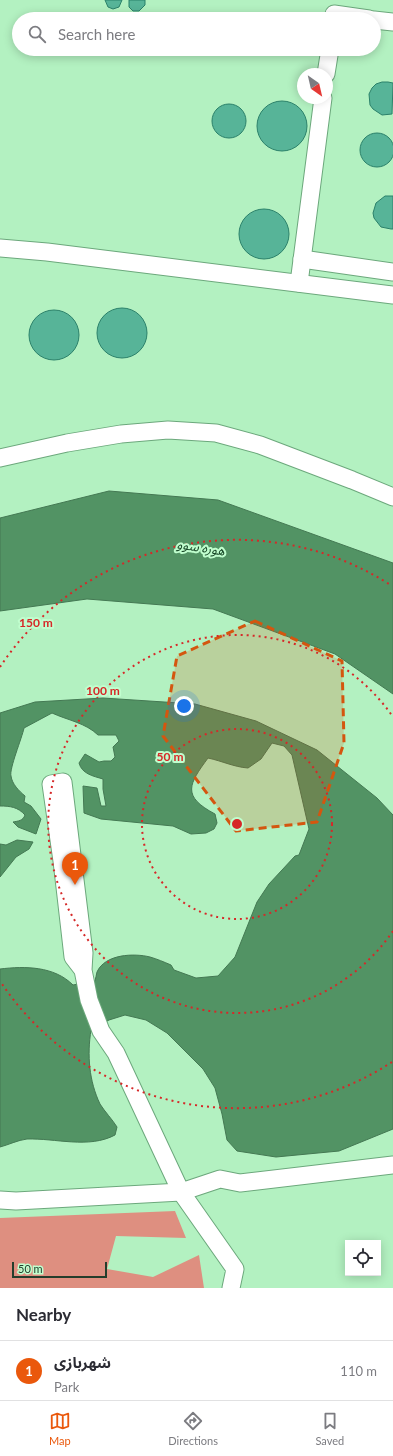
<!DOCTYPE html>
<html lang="en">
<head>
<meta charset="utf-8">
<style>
	body { margin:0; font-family:Lato,"Noto Sans Arabic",sans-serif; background:#f7f7f7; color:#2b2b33 }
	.controls { position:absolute; right:12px; bottom:12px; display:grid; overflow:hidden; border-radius:0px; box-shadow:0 2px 10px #0003 }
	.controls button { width:36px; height:36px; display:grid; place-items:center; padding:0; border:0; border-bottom:1px solid #e1e1e2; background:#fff; color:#2b2b33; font:20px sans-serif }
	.compass { position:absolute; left:297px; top:68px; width:36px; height:36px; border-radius:50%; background:#fff; box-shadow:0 2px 10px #0003; rotate:146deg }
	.scale { position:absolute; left:12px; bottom:10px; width:95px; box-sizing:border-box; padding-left:4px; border:2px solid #243d2b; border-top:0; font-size:11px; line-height:14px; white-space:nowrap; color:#243d2b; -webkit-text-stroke:3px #c0fece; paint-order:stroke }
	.you { position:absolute; left:184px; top:706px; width:14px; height:14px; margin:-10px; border:3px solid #fff; border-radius:50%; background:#1a73e8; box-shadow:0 0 0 6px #1a73e833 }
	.badge { display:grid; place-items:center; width:26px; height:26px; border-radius:50%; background:#ea580c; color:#fff; font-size:13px; font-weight:700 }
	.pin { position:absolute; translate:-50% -33px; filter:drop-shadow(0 1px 2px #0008) }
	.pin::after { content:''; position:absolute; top:21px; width:14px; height:12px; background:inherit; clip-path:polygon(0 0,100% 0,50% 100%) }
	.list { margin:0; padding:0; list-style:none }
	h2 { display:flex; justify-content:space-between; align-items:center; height:52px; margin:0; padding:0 16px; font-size:17px }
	h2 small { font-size:13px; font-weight:400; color:#7c7c81 }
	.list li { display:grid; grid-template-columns:26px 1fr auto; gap:12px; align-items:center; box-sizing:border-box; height:60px; padding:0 16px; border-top:1px solid #e1e1e2 }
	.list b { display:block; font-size:15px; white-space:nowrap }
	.list p { margin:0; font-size:13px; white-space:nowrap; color:#7c7c81 }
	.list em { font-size:13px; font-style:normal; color:#7c7c81 }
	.icon { flex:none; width:22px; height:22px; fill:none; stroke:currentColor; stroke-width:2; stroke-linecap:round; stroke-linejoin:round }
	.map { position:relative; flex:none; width:393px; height:1288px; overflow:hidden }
	.search { position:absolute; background:#fff; box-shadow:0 2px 10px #0003; left:12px; right:12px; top:12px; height:44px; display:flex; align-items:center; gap:10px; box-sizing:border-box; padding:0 14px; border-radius:22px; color:#7c7c81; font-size:15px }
	.sheet { height:112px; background:#fff }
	nav { display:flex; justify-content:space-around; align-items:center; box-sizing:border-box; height:56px; border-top:1px solid #e1e1e2; background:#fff; font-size:11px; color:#7c7c81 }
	nav a { display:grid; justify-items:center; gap:2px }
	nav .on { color:#ea580c }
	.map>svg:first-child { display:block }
	.forest { fill:#de8f80 }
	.water { fill:#529364; stroke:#447953 }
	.building { fill:#57b498; stroke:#2b816a }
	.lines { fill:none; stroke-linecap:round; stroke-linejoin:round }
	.minor-casing { stroke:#6ca87c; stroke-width:19 }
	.minor { stroke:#fff; stroke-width:17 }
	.marked { fill:#d4560f; fill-opacity:0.2; stroke:#d4560f; stroke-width:3; stroke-dasharray:8 5; stroke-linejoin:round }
	.ring { fill:none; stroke:#d62828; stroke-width:2; stroke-dasharray:2 4 }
	.labels { text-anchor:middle; stroke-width:4; stroke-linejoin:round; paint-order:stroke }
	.water-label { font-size:13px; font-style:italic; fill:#184928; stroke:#c0fece }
	.centre { fill:#d62828; stroke:#c0fece; stroke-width:2 }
	.ring-label { font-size:12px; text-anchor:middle; font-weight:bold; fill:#d62828; stroke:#c0fece; stroke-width:4; stroke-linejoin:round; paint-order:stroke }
</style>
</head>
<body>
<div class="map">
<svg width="393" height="1288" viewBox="0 0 393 1288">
	<rect width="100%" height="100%" fill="#b3f1c1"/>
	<path class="forest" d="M 175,1211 L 186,1238 L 116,1236 L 107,1269 L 153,1277 L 199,1255 L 204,1288 L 0,1288 L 0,1218 Z"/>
	<g class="water">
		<path d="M 109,491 L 218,500 L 393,563 L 393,694 L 335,654 L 213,609 L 87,599 L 0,611 L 0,518 Z"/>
		<path d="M 103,698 L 195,704 L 256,721 L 317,750 L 377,798 L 393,815 L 393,1129 L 339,1151 L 276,1157 L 237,1151 L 227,1140 L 222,1114 L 215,1088 L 203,1069 L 167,1033 L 146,1020 L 125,1015 L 109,1020 L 91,1030 C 87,1055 89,1081 100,1104 C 105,1112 112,1119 117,1127 L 115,1135 C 89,1149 55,1138 27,1139 C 18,1140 8,1145 0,1147 L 0,969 C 25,966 54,966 73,985 L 95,981 C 96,978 96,975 97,972 C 105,954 134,953 150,957 C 157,959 164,962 171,965 L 174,970 L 196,978 L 218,976 L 235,957 L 257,902 L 269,884 L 295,856 L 299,855 L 309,829 L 292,755 L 284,746 L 272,743 L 261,759 L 248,768 C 234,767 222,761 208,758 C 189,784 181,796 215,814 L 217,823 L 214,829 L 206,833 L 191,834 L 173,826 L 101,819 L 84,813 L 83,786 L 97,788 L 101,806 L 106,806 L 103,789 L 103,779 C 93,776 82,774 79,763 L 85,754 L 99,762 L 104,761 L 111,761 L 115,757 L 113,747 L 119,741 L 116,735 L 98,735 C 86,723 67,720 52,713 L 24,728 C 22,738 9,769 11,776 C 12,784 19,791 25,796 L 24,802 L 31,806 L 41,819 L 36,834 L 18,827 L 13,822 C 18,821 23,821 25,815 C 18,807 10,806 0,806 L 0,713 L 35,702 Z"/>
		<path d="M 17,840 L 33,842 L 29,849 L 16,857 L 0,877 L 0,844 L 6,845 Z"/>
	</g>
	<g class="building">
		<path d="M 105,0 L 122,0 L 119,7 L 113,9 L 108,7 Z"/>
		<path d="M 129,0 L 145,0 L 145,5 L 139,11 L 133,11 L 129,7 Z"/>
		<path d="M 111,14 L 116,16 L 118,19 L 103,19 L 106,16 Z"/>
		<path d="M 130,16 L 135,16 L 140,19 L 126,19 Z"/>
		<path d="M 382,82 L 388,82 L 393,83 L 392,114 L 382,115 L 373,109 L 370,105 L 369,94 L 372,88 L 376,84 Z"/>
		<circle cx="282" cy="126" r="25"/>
		<circle cx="229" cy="121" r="17"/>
		<circle cx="377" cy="150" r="17"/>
		<path d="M 385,196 L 393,196 L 393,229 L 391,229 L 381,227 L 374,218 L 373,213 L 376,203 Z"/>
		<circle cx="264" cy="234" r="25"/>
		<circle cx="122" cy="333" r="25"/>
		<circle cx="54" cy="335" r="25"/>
	</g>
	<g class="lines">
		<defs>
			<g id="minor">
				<path d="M 334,14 L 369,19"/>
				<path d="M 374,20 L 393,22"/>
				<path d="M 326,74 L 330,49"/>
				<path d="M 0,248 L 47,252 L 393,295"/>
				<path d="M 302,259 L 393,272"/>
				<path d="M 299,283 L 323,98"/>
				<path d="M 0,458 L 67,443 L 121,434 L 168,430 L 216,433 L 260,445 L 352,480 L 393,497"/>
				<path d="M 83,970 L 73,957 L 62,861 L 51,784 L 63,782 L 84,953 L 83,970 L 89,1000 L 101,1031 L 116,1053 L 181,1192 L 235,1269 L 231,1288"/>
				<path d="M 0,1200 L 16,1201 L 181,1192 L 220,1179 L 240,1183 L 393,1165"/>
			</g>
		</defs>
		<use href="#minor" class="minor-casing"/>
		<use href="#minor" class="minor"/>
	</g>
	<path class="marked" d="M 255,621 L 342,661 L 344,743 L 317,822 L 236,831 L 163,736 L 177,656 Z"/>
	<g class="ring">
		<circle cx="237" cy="824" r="95"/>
		<path d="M393 931A189 189 0 1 1 393 717"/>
		<path d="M392 1062A284 284 0 0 1 0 981M0 667A284 284 0 0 1 392 586"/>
	</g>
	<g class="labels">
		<g class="water-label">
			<text transform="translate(201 547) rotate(9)" y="5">هوره سوو</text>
		</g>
	</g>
	<circle cx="237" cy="824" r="6" class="centre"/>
	<g class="ring-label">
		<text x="36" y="627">150 m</text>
		<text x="103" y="695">100 m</text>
		<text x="170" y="761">50 m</text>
	</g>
</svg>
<div class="controls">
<button><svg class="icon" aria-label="locate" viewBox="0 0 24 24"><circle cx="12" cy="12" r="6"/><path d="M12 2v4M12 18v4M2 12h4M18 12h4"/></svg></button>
</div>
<svg class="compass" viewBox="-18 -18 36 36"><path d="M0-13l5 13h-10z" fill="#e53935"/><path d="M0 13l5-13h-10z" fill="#7c7c81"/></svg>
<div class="scale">50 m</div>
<div class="you"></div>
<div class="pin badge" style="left:75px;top:885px">1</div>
<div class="search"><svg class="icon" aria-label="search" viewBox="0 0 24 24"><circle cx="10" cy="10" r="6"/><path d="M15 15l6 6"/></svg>Search here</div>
</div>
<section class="sheet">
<h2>Nearby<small></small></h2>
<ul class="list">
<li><span class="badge">1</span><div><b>شهربازی</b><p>Park</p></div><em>110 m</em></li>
</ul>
</section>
<nav>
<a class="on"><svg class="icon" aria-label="map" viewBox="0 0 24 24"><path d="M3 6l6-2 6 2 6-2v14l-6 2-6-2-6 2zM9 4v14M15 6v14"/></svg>Map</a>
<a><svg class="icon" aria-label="directions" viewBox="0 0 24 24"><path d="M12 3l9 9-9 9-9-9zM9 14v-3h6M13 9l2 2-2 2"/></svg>Directions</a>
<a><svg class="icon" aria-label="saved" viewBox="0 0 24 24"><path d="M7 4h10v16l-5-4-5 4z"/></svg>Saved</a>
</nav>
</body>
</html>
